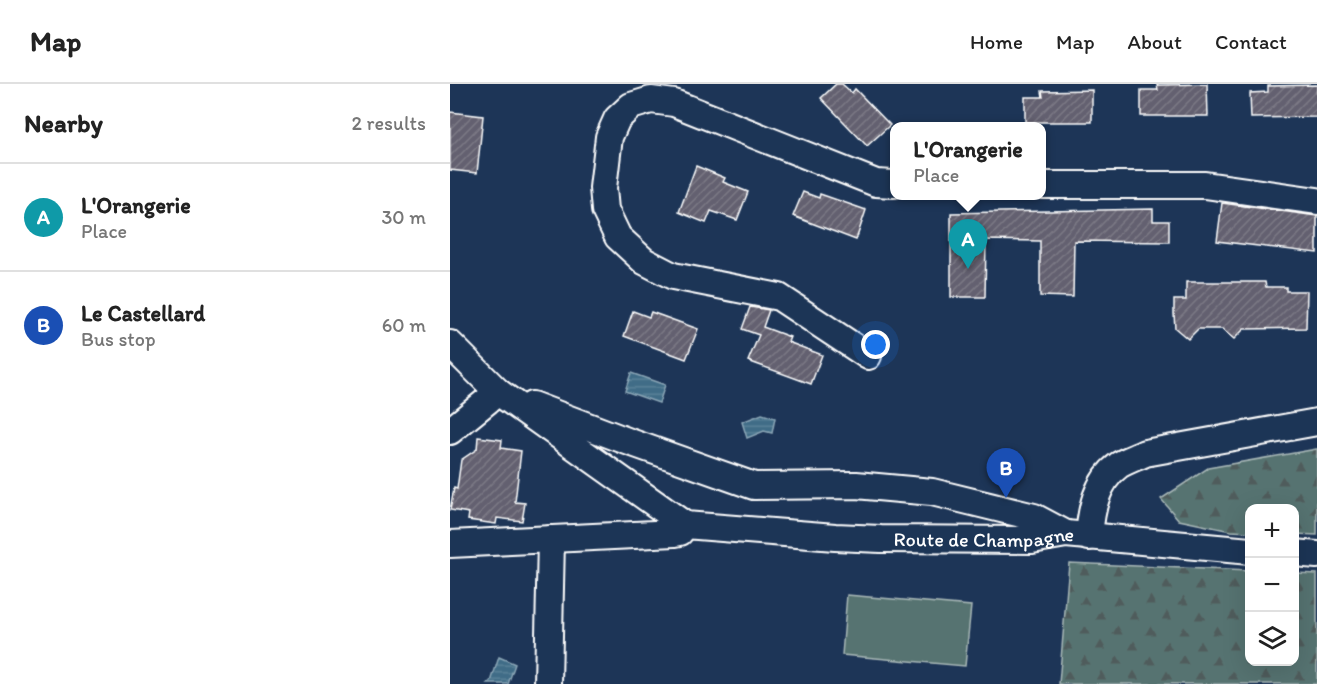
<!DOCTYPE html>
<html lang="en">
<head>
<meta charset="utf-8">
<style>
	body { margin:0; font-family:Itim,sans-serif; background:#f2f2f2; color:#222 }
	.controls { position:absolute; right:18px; bottom:18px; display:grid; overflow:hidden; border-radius:12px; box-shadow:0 6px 24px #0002 }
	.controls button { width:54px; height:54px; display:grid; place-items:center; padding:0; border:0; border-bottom:2px solid #e0e0e0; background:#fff; color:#222; font:30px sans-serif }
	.you { position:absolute; left:426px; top:261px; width:21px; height:21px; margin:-15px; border:4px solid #fff; border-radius:50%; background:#1a73e8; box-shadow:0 0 0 9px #1a73e833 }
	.badge { display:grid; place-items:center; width:39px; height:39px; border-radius:50%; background:#857141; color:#fff; font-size:20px; font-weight:700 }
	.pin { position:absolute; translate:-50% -50px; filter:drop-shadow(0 2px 3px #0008) }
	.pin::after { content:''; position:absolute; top:32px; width:21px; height:18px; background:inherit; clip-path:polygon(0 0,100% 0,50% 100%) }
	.popup { position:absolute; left:440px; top:38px; width:156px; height:78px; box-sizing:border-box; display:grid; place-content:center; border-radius:12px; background:#fff; filter:drop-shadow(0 2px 4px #0005); font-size:20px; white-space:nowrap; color:#767676 }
	.popup b { font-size:22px; color:#222 }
	.popup::after { content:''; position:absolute; left:50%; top:100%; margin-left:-12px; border:12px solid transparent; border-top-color:#fff }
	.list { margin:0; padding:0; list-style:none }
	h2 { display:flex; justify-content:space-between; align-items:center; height:78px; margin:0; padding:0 24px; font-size:26px }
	h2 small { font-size:20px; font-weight:400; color:#767676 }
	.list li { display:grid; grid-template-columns:39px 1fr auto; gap:18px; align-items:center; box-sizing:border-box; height:108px; padding:0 24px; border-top:2px solid #e0e0e0 }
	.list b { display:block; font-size:22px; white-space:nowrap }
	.list p { margin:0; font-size:20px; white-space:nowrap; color:#767676 }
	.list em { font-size:20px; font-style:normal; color:#767676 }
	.icon { flex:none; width:33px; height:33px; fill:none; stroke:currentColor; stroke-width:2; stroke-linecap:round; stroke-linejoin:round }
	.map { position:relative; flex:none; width:867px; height:600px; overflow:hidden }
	header { display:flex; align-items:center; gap:36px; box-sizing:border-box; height:84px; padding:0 30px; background:#fff; border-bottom:2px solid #e0e0e0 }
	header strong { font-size:28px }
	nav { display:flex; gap:33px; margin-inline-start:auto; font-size:21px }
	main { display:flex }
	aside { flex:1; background:#fff }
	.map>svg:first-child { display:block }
	.forest { fill:url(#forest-firs); stroke:#aab9b8; stroke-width:1.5 }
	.garden { fill:#567371; stroke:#aab9b8; stroke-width:1.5 }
	.water { fill:url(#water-rules); stroke:#8ca7b7; stroke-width:1.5 }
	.building { fill:url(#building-hatch); stroke:#fff; stroke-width:1.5 }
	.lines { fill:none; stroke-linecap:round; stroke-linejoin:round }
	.minor-casing { stroke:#fff; stroke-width:30 }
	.minor { stroke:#1d3557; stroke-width:26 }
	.labels { text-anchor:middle; stroke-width:4.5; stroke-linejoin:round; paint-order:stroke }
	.street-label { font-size:20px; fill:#fff; stroke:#1d3557 }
</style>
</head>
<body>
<header>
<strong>Map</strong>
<nav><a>Home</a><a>Map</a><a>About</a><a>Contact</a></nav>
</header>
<main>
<aside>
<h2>Nearby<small>2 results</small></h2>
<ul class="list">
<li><span class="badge" style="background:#0f9aa8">A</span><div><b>L'Orangerie</b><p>Place</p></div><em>30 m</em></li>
<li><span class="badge" style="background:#1a4fb4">B</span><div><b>Le Castellard</b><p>Bus stop</p></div><em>60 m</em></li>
</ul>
</aside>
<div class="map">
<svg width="867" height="600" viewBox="0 0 867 600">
	<defs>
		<pattern id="forest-firs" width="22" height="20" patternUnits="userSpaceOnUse" patternTransform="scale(1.5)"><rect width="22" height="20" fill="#567371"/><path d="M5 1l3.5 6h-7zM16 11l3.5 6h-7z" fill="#505c5b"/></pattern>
		<pattern id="water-rules" width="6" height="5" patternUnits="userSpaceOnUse" patternTransform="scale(1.5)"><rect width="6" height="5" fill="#406c87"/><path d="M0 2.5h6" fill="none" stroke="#5d8299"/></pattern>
		<pattern id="building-hatch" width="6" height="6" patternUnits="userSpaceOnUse" patternTransform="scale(1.5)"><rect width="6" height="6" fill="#64616f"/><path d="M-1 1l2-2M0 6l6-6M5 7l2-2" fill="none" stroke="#7b7985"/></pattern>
	</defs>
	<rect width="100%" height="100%" fill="#1d3557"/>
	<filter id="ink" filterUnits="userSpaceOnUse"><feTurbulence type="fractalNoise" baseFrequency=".0167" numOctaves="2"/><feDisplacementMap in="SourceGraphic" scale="12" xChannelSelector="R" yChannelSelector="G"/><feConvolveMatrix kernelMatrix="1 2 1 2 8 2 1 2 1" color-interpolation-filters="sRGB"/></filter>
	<g filter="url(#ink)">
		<g class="forest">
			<path d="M 867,365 L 867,451 L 845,450 L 844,424 L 800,424 L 799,448 L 781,447 L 729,436 L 711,415 L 758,384 Z"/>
			<path d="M 619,479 L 799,487 L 800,578 L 844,578 L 845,489 L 867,490 L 867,600 L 609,600 Z"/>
		</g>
		<path class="garden" d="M 397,511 L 521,522 L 515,582 L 392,571 Z"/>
		<g class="water">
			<path d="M 181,289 L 215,301 L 209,319 L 175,307 Z"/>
			<path d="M 312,330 L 325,334 L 322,349 L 314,347 L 297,354 L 292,338 Z"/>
			<path d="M 49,573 L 65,580 L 58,600 L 37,600 L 41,598 Z"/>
		</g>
		<g class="building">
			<path d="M 386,0 L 392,0 L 402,9 L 405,5 L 440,41 L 417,62 L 371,14 Z"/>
			<path d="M 757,0 L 758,32 L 691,32 L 691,6 L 708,6 L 707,1 Z"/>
			<path d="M 867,1 L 867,33 L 801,34 L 800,9 L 818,8 L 818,2 Z"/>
			<path d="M 642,6 L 642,38 L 575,38 L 575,13 L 593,13 L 592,7 Z"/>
			<path d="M 0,28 L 33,32 L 27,89 L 0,86 Z"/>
			<path d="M 246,82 L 275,94 L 273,98 L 298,108 L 287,136 L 261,127 L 256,139 L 229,128 Z"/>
			<path d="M 353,108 L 369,114 L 370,110 L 416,126 L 406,156 L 343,132 Z"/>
			<path d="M 772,119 L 867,132 L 867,169 L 767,157 Z"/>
			<path d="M 703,125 L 703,137 L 719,137 L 719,158 L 624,157 L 623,213 L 590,212 L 590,157 L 536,156 L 535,213 L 501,213 L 501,129 Z"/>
			<path d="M 736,198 L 815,198 L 816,203 L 836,203 L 836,207 L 857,207 L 856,244 L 794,245 L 784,255 L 772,245 L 748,245 L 738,255 L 725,244 L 724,230 L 724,216 L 736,216 Z"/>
			<path d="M 300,223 L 319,226 L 313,243 L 340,253 L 338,258 L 372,271 L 361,300 L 298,277 L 309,251 L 292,245 Z"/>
			<path d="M 183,227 L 199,233 L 201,228 L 248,245 L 236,275 L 174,252 Z"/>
			<path d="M 28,353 L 52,356 L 51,364 L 71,367 L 65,418 L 75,419 L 72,437 L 47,434 L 46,440 L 18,436 L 19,429 L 0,426 L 4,404 L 7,405 L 11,376 L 27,365 Z"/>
		</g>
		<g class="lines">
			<defs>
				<g id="minor">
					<path d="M 592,101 L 755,101 L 867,117"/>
					<path id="s1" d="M 0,260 L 48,308 L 235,441 L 385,453 L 431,455 L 582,456 L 616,450 L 800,467"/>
					<path d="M 418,272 L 329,213 L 223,192 L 194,177 L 168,153 L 155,126 L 153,104 L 159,53 L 167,35 L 181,22 L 201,16 L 224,19 L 426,99 L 444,100"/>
					<path d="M 82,321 L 177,357 L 304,402 L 406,401 L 482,408 L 584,433 L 616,450"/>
					<path d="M 0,347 L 48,308"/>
					<path d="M 639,453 C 641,426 646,398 669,381 C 677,376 687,373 695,369 L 867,338"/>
					<path d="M 0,460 L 225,449 L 230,448 L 235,441"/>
					<path d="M 844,469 L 867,471"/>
					<path d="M 98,600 L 101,455"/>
				</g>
			</defs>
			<use href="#minor" class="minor-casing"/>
			<use href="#minor" class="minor"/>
		</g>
	</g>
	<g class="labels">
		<g class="street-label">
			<text dy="7" stroke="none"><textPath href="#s1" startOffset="597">Route de Champagne</textPath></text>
		</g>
	</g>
</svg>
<div class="controls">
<button>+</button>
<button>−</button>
<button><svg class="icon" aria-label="layers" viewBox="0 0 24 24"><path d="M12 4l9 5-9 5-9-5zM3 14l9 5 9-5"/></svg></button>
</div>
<div class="you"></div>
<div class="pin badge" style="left:518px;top:185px;background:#0f9aa8">A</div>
<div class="popup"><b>L'Orangerie</b>Place</div>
<div class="pin badge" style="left:556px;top:414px;background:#1a4fb4">B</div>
</div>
</main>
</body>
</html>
